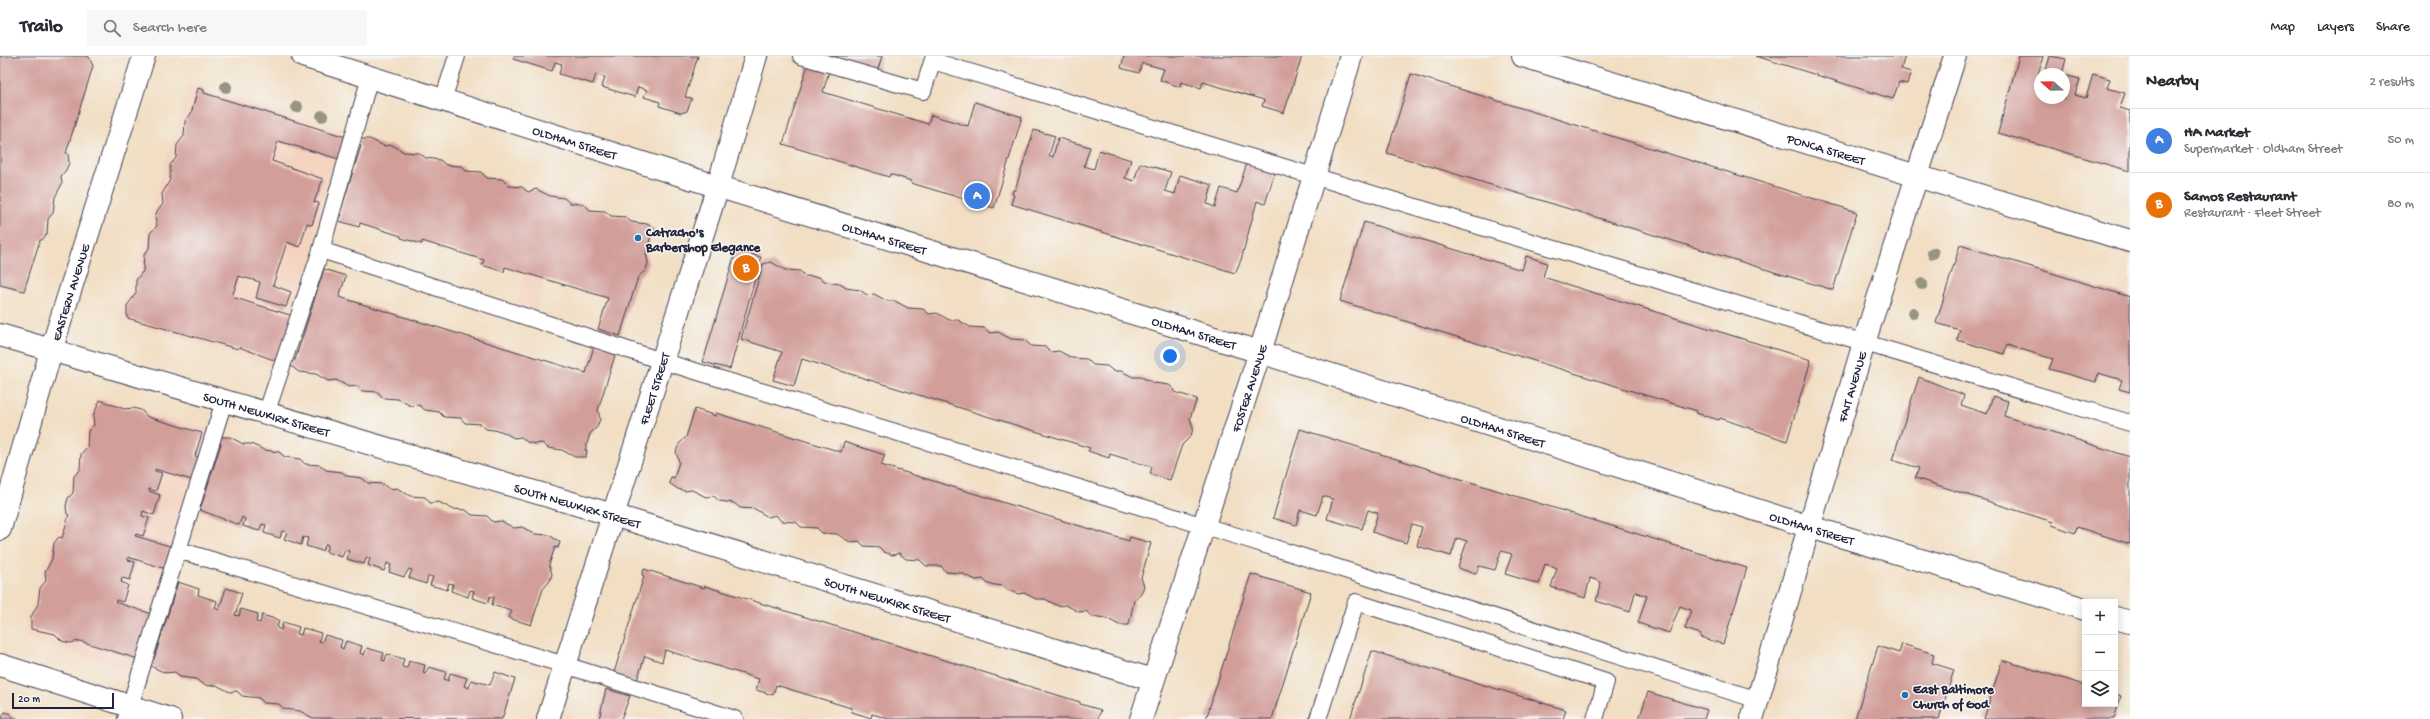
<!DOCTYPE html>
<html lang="en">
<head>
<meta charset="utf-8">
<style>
	body { margin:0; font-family:"Gochi Hand",sans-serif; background:#f7f7f7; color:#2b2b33 }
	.controls { position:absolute; right:12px; bottom:12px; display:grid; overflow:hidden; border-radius:0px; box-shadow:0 2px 10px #0003 }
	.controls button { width:36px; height:36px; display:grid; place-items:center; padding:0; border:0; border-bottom:1px solid #e1e1e2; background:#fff; color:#2b2b33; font:20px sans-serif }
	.compass { position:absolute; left:2034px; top:12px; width:36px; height:36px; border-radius:50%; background:#fff; box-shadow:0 2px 10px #0003; rotate:290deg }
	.scale { position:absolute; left:12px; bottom:10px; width:102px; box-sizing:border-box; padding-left:4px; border:2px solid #22223b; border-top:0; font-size:11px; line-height:14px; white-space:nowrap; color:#22223b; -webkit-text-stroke:3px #f6f6f2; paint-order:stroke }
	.you { position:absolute; left:1170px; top:300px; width:14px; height:14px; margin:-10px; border:3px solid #fff; border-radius:50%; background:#1a73e8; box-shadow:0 0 0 6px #1a73e833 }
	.badge { display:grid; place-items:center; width:26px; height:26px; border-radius:50%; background:#111827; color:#fff; font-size:13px; font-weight:700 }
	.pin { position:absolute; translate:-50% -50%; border:2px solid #fff; box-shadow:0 1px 4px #0006 }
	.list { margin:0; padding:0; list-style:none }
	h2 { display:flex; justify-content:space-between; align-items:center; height:52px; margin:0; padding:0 16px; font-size:17px }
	h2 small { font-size:13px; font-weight:400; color:#7c7c81 }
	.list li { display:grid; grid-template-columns:26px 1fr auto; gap:12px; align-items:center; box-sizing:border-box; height:64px; padding:0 16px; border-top:1px solid #e1e1e2 }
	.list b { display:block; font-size:15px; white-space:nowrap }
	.list p { margin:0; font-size:13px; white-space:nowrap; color:#7c7c81 }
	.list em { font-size:13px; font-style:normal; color:#7c7c81 }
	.icon { flex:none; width:22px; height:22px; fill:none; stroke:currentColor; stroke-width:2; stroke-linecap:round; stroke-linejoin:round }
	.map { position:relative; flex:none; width:2130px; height:663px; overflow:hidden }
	header { display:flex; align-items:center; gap:24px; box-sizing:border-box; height:56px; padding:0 20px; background:#fff; border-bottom:1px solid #e1e1e2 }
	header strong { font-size:19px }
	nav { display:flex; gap:22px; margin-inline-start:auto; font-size:14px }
	.search { width:280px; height:36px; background:#f7f7f7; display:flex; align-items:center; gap:10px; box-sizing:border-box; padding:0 14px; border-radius:0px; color:#7c7c81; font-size:15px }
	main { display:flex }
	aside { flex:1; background:#fff }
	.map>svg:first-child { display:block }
	.built { fill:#f4d3c0 }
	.building { fill:#d29e9a }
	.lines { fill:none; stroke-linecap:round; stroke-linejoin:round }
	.service-casing { stroke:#413e4f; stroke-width:18 }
	.minor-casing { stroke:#413e4f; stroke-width:24 }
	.tertiary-casing { stroke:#413e4f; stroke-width:24 }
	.primary-casing { stroke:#413e4f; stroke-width:24 }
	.service { stroke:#fff; stroke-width:16 }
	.minor { stroke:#fff; stroke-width:22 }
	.tertiary { stroke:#fff; stroke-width:22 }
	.primary { stroke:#fff; stroke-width:22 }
	.tree { fill:#999482 }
	.poi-dot { fill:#1f6fb2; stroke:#f6f6f2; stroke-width:1.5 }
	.labels { text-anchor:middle; stroke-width:3; stroke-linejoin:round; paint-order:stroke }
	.street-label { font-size:13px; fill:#22223b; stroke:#f6f6f2 }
	.poi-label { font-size:13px; font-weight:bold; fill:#22223b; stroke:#f6f6f2; text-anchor:start }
</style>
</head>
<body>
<header>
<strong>Trailo</strong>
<div class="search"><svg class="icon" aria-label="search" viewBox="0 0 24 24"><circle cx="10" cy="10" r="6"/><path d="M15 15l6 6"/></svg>Search here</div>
<nav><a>Map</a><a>Layers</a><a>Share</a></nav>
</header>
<main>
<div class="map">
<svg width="2130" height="663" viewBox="0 0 2130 663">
	<rect width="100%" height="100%" fill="#f6f6f2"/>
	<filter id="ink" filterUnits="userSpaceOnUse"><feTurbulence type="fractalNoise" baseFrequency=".025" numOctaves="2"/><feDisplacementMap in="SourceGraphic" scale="8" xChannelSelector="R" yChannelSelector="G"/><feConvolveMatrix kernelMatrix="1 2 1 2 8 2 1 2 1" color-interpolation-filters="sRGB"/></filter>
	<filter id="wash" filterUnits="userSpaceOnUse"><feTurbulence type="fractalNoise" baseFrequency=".012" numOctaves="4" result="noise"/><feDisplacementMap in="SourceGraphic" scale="16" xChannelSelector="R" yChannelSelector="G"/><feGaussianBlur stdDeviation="0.9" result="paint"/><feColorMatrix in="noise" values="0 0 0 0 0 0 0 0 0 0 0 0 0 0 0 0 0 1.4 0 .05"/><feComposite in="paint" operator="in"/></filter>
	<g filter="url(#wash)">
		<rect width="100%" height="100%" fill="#f2dec3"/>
		<g class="built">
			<path d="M 189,28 L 355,77 L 284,314 L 119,264 Z"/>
			<path d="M 992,29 L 1032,43 L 996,157 L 955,146 Z"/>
			<path d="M 552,135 L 572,142 L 535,255 L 515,249 Z"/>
			<path d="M 737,192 L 766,201 L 730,318 L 699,309 Z"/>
			<path d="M 97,340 L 211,375 L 137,617 L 22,580 Z"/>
		</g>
		<g id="blocks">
			<g class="building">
				<path d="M 0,0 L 85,0 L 89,1 L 93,10 L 66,97 L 68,98 L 69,107 L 66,114 L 61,120 L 62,128 L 55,141 L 53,157 L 48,163 L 47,178 L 42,184 L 40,184 L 24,235 L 0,229 Z"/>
				<path d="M 514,0 L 698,0 L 685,41 L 692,42 L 687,55 L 681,57 L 659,50 L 660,46 L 644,41 L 647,34 L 638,31 L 635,41 L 602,31 L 605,21 L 601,20 L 596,18 L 593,28 L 559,18 L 562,8 L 555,6 L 552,15 L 513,3 Z"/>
				<path d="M 829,0 L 882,0 L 877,16 Z"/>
				<path d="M 1124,0 L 1302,0 L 1284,57 L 1262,50 L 1264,44 L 1203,26 L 1201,32 L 1181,26 L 1180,31 L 1160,24 L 1164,13 L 1142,7 L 1139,17 L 1121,12 Z"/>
				<path d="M 1756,0 L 1905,0 L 1901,13 L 1911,16 L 1907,28 L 1899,26 L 1893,43 Z"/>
				<path d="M 2019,0 L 2043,0 L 2036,26 L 2040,27 L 2040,42 L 2064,42 L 2064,19 L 2080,23 L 2075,39 L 2086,42 L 2093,18 L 2110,23 L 2107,32 L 2125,37 L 2120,52 L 2130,55 L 2130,115 L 1998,77 Z"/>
				<path d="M 2050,0 L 2066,3 L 2062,18 L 2045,18 Z"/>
				<path d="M 809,5 L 830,12 L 823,36 L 928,68 L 931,59 L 968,70 L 975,46 L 1022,61 L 994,152 L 911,127 L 911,125 L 890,118 L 889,121 L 783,88 Z"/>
				<path d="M 1411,18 L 1857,156 L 1833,234 L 1387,97 Z"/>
				<path d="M 198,32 L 204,34 L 204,37 L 349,82 L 342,104 L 278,85 L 272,105 L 323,123 L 314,146 L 319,147 L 312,169 L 307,167 L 300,191 L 287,186 L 273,229 L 291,236 L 286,251 L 256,242 L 260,226 L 239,220 L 232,241 L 293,260 L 279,306 L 239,291 L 238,293 L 127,262 L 127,250 L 136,237 L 136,224 L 143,215 L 144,199 L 149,192 L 150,177 L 157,170 L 155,161 L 157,155 L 163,148 L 162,138 L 170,124 L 170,109 L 176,102 L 177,89 L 184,80 L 185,65 L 191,58 Z"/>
				<path d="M 1034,74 L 1055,80 L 1049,99 L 1053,101 L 1058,82 L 1090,91 L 1084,110 L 1094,113 L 1099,94 L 1131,104 L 1125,122 L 1134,125 L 1140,107 L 1171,116 L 1165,135 L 1175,138 L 1180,119 L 1212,129 L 1207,148 L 1215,151 L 1221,132 L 1237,137 L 1247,107 L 1275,116 L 1265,148 L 1257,145 L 1241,204 L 1235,217 L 1011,148 L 1014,139 L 1012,138 L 1013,134 L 1015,134 Z"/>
				<path d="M 360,83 L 370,83 L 384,90 L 392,89 L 404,96 L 419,97 L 426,102 L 440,104 L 446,109 L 461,110 L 466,115 L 481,116 L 487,122 L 502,123 L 509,130 L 522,131 L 528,136 L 536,133 L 550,140 L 564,142 L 570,147 L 584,148 L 590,154 L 605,155 L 611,160 L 626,161 L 631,166 L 647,168 L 656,174 L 654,180 L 651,179 L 646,198 L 648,207 L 646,214 L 638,221 L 620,280 L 598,273 L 608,242 L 505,211 L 504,216 L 482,209 L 484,204 L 422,185 L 422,188 L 401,182 L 401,180 L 360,167 L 359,171 L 339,165 L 342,158 L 340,157 L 361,90 L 358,89 Z"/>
				<path d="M 1364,166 L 1522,214 L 1526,200 L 1547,207 L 1543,221 L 1811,304 L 1787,385 L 1720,362 L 1719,364 L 1696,357 L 1697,355 L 1340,245 Z"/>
				<path d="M 1960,189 L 2130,241 L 2130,336 L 2119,333 L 2122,324 L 2098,317 L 2096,326 L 2049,313 L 2053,303 L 2007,289 L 2004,298 L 1957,284 L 1960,274 L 1936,267 Z"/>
				<path d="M 736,194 L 761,201 L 730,313 L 703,306 Z"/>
				<path d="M 771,206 L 785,214 L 800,215 L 805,220 L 819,221 L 826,226 L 840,228 L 846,232 L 860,234 L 867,239 L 874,238 L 887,245 L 895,245 L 908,252 L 923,253 L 929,258 L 937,257 L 949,264 L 958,264 L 970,271 L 984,272 L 990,277 L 998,276 L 1011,283 L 1025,284 L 1031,290 L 1046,291 L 1051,296 L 1059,295 L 1072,302 L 1087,303 L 1093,309 L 1107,310 L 1113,315 L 1121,315 L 1133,321 L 1141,321 L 1154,327 L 1169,329 L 1175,334 L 1174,336 L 1197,343 L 1190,362 L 1193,372 L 1191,380 L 1182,389 L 1170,424 L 1150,418 L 1152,411 L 1110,398 L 1109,402 L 1088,395 L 1090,392 L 802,303 L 794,330 L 773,324 L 782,296 L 741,283 L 763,208 Z"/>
				<path d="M 324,213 L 346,220 L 339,241 L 586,317 L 595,287 L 617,293 L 598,354 L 600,363 L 597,371 L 590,378 L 585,394 L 587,394 L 586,401 L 575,401 L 562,394 L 548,392 L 542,387 L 535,388 L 527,386 L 521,381 L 514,382 L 501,375 L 486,373 L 481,368 L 465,367 L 461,362 L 444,361 L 439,356 L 425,354 L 419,349 L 411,350 L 398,343 L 383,342 L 378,336 L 362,335 L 357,330 L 349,331 L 336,324 L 328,325 L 316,318 L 299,316 L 291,310 L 292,303 L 295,304 Z"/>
				<path d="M 1919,321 L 1964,339 L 1961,349 L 1987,358 L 1993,340 L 2008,345 L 2004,360 L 2130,401 L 2130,488 L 2077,471 L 2075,477 L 2052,469 L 2053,466 L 1915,422 L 1919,412 L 1892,404 Z"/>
				<path d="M 100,344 L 124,353 L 133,352 L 141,354 L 148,361 L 202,377 L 195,400 L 202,402 L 195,425 L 155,413 L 155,415 L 162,417 L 156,435 L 149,433 L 149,435 L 160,439 L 154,459 L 143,455 L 142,460 L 149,462 L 143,480 L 136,478 L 135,480 L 173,491 L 166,513 L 128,501 L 128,504 L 135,506 L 130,524 L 122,522 L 121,526 L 128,529 L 123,546 L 116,544 L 115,546 L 152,558 L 138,603 L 80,585 L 70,587 L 62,585 L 55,578 L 31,573 L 31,561 L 38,548 L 40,532 L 46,525 L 45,516 L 52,503 L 54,487 L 59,481 L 62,482 L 69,459 L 67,458 L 66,450 L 68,442 L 73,437 L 74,420 L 80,414 L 81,398 L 87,391 L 88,375 L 94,369 L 93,360 Z"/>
				<path d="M 695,353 L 716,360 L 716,357 L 841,396 L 844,386 L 885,399 L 881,409 L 1129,485 L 1130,481 L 1151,487 L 1141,522 L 1144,530 L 1141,538 L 1134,544 L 1129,569 L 1119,569 L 1106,562 L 1091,560 L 1086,555 L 1079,556 L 1066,549 L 1058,550 L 1045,543 L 1036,543 L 1024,537 L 1018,538 L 1008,534 L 1003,530 L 988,528 L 983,523 L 976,524 L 961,517 L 946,516 L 941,510 L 926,510 L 920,504 L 906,503 L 899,497 L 893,499 L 884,496 L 879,491 L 864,490 L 859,485 L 850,486 L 837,478 L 822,477 L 817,472 L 801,471 L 796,466 L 781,465 L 776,459 L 768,461 L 755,453 L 740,452 L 734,447 L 719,445 L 714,440 L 706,441 L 692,434 L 685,435 L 678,433 L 669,427 L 671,421 L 674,422 L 679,406 L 676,396 L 679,388 L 686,381 Z"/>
				<path d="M 1300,373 L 1747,512 L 1723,588 L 1700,581 L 1701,578 L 1685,573 L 1691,554 L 1680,550 L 1669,577 L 1638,567 L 1647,540 L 1635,536 L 1630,556 L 1596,545 L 1601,526 L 1596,524 L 1590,522 L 1585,542 L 1551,531 L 1557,512 L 1552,510 L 1545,508 L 1539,528 L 1505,518 L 1512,498 L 1501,495 L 1495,514 L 1479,510 L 1476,518 L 1458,512 L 1467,485 L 1457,482 L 1451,500 L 1417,490 L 1422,471 L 1412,468 L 1406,487 L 1372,476 L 1378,457 L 1368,454 L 1362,473 L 1327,463 L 1333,443 L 1323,440 L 1317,459 L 1300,454 L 1296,469 L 1273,462 Z"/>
				<path d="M 220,381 L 230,381 L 243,388 L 251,388 L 264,394 L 279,396 L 285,401 L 300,403 L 305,408 L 320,409 L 326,414 L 342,416 L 347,420 L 362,422 L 368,427 L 383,428 L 389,433 L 397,432 L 410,440 L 425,441 L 430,447 L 439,446 L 452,453 L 466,454 L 472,459 L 487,460 L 493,466 L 501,465 L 514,472 L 522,471 L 535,478 L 549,479 L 560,486 L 558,492 L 555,491 L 549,509 L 552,518 L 550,525 L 543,533 L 531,569 L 509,562 L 512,555 L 492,549 L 494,541 L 490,540 L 488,547 L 472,542 L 474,535 L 470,534 L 468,541 L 451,535 L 453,528 L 449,527 L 447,534 L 430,529 L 433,521 L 428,520 L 426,528 L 409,522 L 412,514 L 409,513 L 404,521 L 389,516 L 391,509 L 387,507 L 384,515 L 368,509 L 370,502 L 367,501 L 364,508 L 347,503 L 349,495 L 345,494 L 342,501 L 326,496 L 328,489 L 326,488 L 322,495 L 306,490 L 308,482 L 303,481 L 301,489 L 284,483 L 287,476 L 284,475 L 282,475 L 280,482 L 264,477 L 266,469 L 262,468 L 259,475 L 243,470 L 245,463 L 242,461 L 239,469 L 200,454 L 221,388 L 218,387 Z"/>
				<path d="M 644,513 L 704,532 L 705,530 L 1080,646 L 1080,648 L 1101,654 L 1098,663 L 889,663 L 872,658 L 871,662 L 852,656 L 851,652 L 776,629 L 773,639 L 756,634 L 759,623 L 665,594 L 662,606 L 645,600 L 636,627 L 613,620 L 644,520 L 642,519 Z"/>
				<path d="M 1251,518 L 1311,536 L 1272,663 L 1206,663 Z"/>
				<path d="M 178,526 L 199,533 L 198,539 L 217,545 L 215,552 L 219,554 L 226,532 L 242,537 L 235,559 L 239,560 L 241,553 L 258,558 L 256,566 L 260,567 L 262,559 L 279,564 L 277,572 L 281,574 L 283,566 L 299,571 L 297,578 L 301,579 L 303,572 L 321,577 L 319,585 L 322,586 L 325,579 L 342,584 L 340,591 L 343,593 L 346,585 L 362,590 L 360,597 L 364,599 L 367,592 L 384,597 L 382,604 L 385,605 L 387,598 L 404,603 L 402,611 L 407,612 L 409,605 L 425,609 L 423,617 L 425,618 L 429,611 L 446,616 L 444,623 L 448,625 L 450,617 L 467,622 L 464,630 L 469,632 L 471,624 L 490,629 L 495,616 L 515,623 L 502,663 L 313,662 L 300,655 L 284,653 L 279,648 L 264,647 L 259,642 L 242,640 L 237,635 L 230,636 L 216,629 L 208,630 L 201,627 L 196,623 L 180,621 L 175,616 L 166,617 L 159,614 L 149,609 L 151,602 L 154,603 Z"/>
				<path d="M 1902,588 L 1934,598 L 1932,607 L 1954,614 L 1939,663 L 1855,663 L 1878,590 L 1899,597 Z"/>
				<path d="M 1372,595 L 1566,654 L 1563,663 L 1350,663 Z"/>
				<path d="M 2002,604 L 2085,629 L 2085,648 L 2115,648 L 2115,638 L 2121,640 L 2114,663 L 1984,663 Z"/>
				<path d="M 606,633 L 630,640 L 621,663 L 599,663 Z"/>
				<path d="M 1648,636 L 1707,654 L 1704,663 L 1639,663 Z"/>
				<path d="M 5,656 L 11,658 L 11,660 L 18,663 L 1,663 Z"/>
			</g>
		</g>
	</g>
	<g filter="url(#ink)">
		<use href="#blocks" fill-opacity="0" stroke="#413e4f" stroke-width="1"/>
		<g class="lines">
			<defs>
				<g id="service">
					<path d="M 801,0 L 923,35 L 934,0"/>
					<path d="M 933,5 L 2130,367"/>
					<path d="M 443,44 L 457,0"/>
					<path d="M 321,194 L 662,305 L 1237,480 L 1758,644"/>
					<path d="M 266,358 L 321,194 L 370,21"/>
					<path d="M 178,494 L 565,609 L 735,663"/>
					<path d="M 126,663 L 224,345"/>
					<path d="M 1318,663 L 1356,546 L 1606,626 L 1595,663"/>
				</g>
				<g id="minor">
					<path id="s1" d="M 0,279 L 613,459 L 1153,624"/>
					<path d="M 0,609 L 170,663"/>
					<path id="s2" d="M 548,663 L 718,130 L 756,0"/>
					<path id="s3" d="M 1141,663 L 1260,296 L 1351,0"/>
					<path id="s4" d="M 1752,663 L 1864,287 L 1955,0"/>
				</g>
				<g id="tertiary">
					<path id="s5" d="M 303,0 L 687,121 L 1260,296 L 1810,471 L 2085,553"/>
					<path d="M 2115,562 L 2130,566"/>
				</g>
				<g id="primary">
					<path id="s6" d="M 1523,0 L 2130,185"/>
					<path id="s7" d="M 0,473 L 51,295 L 144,0"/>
				</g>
			</defs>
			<use href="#service" class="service-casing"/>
			<use href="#minor" class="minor-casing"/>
			<use href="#tertiary" class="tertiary-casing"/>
			<use href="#primary" class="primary-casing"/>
			<use href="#service" class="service"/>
			<use href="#minor" class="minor"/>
			<use href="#tertiary" class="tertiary"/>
			<use href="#primary" class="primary"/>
		</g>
		<g class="tree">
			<circle cx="226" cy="31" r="6"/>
			<circle cx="297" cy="51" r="6"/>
			<circle cx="322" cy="60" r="6"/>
			<circle cx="1933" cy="197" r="6"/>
			<circle cx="1922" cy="228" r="6"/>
			<circle cx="1913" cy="257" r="6"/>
		</g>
	</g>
	<g class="poi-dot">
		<circle cx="638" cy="182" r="4"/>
		<circle cx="1905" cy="639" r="4"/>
	</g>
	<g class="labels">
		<g class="street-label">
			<text dy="5" stroke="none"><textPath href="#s5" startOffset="285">OLDHAM STREET</textPath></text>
			<text dy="5" stroke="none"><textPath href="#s6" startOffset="317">PONCA STREET</textPath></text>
			<text dy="5" stroke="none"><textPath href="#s5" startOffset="609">OLDHAM STREET</textPath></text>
			<text dy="5" stroke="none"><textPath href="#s7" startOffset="247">EASTERN AVENUE</textPath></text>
			<text dy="5" stroke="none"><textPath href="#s5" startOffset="933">OLDHAM STREET</textPath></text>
			<text dy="5" stroke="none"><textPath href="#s4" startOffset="347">FAIT AVENUE</textPath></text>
			<text dy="5" stroke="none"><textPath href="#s2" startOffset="347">FLEET STREET</textPath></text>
			<text dy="5" stroke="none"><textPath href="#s3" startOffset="348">FOSTER AVENUE</textPath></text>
			<text dy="5" stroke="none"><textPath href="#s1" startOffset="278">SOUTH NEWKIRK STREET</textPath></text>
			<text dy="5" stroke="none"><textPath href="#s5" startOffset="1257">OLDHAM STREET</textPath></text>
			<text dy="5" stroke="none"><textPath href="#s1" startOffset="602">SOUTH NEWKIRK STREET</textPath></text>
			<text dy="5" stroke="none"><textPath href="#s5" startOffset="1581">OLDHAM STREET</textPath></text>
			<text dy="5" stroke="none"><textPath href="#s1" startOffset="926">SOUTH NEWKIRK STREET</textPath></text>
		</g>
		<g class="poi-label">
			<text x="646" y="180">Catracho's<tspan x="646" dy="15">Barbershop Elegance</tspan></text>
			<text x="1913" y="637">East Baltimore<tspan x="1913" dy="15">Church of God</tspan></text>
		</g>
	</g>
</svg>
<div class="controls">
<button>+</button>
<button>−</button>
<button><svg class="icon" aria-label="layers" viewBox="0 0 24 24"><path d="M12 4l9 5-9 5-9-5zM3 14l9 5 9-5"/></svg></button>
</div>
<svg class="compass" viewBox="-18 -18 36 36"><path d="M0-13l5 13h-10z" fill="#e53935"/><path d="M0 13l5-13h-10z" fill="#7c7c81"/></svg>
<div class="scale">20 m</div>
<div class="you"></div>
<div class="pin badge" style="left:977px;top:140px;background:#3f7fe0">A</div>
<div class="pin badge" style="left:746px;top:212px;background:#e8710a">B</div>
</div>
<aside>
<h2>Nearby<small>2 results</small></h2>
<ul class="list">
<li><span class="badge" style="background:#3f7fe0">A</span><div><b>HA Market</b><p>Supermarket · Oldham Street</p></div><em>50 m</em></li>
<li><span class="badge" style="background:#e8710a">B</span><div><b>Samos Restaurant</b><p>Restaurant · Fleet Street</p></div><em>80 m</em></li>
</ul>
</aside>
</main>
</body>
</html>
